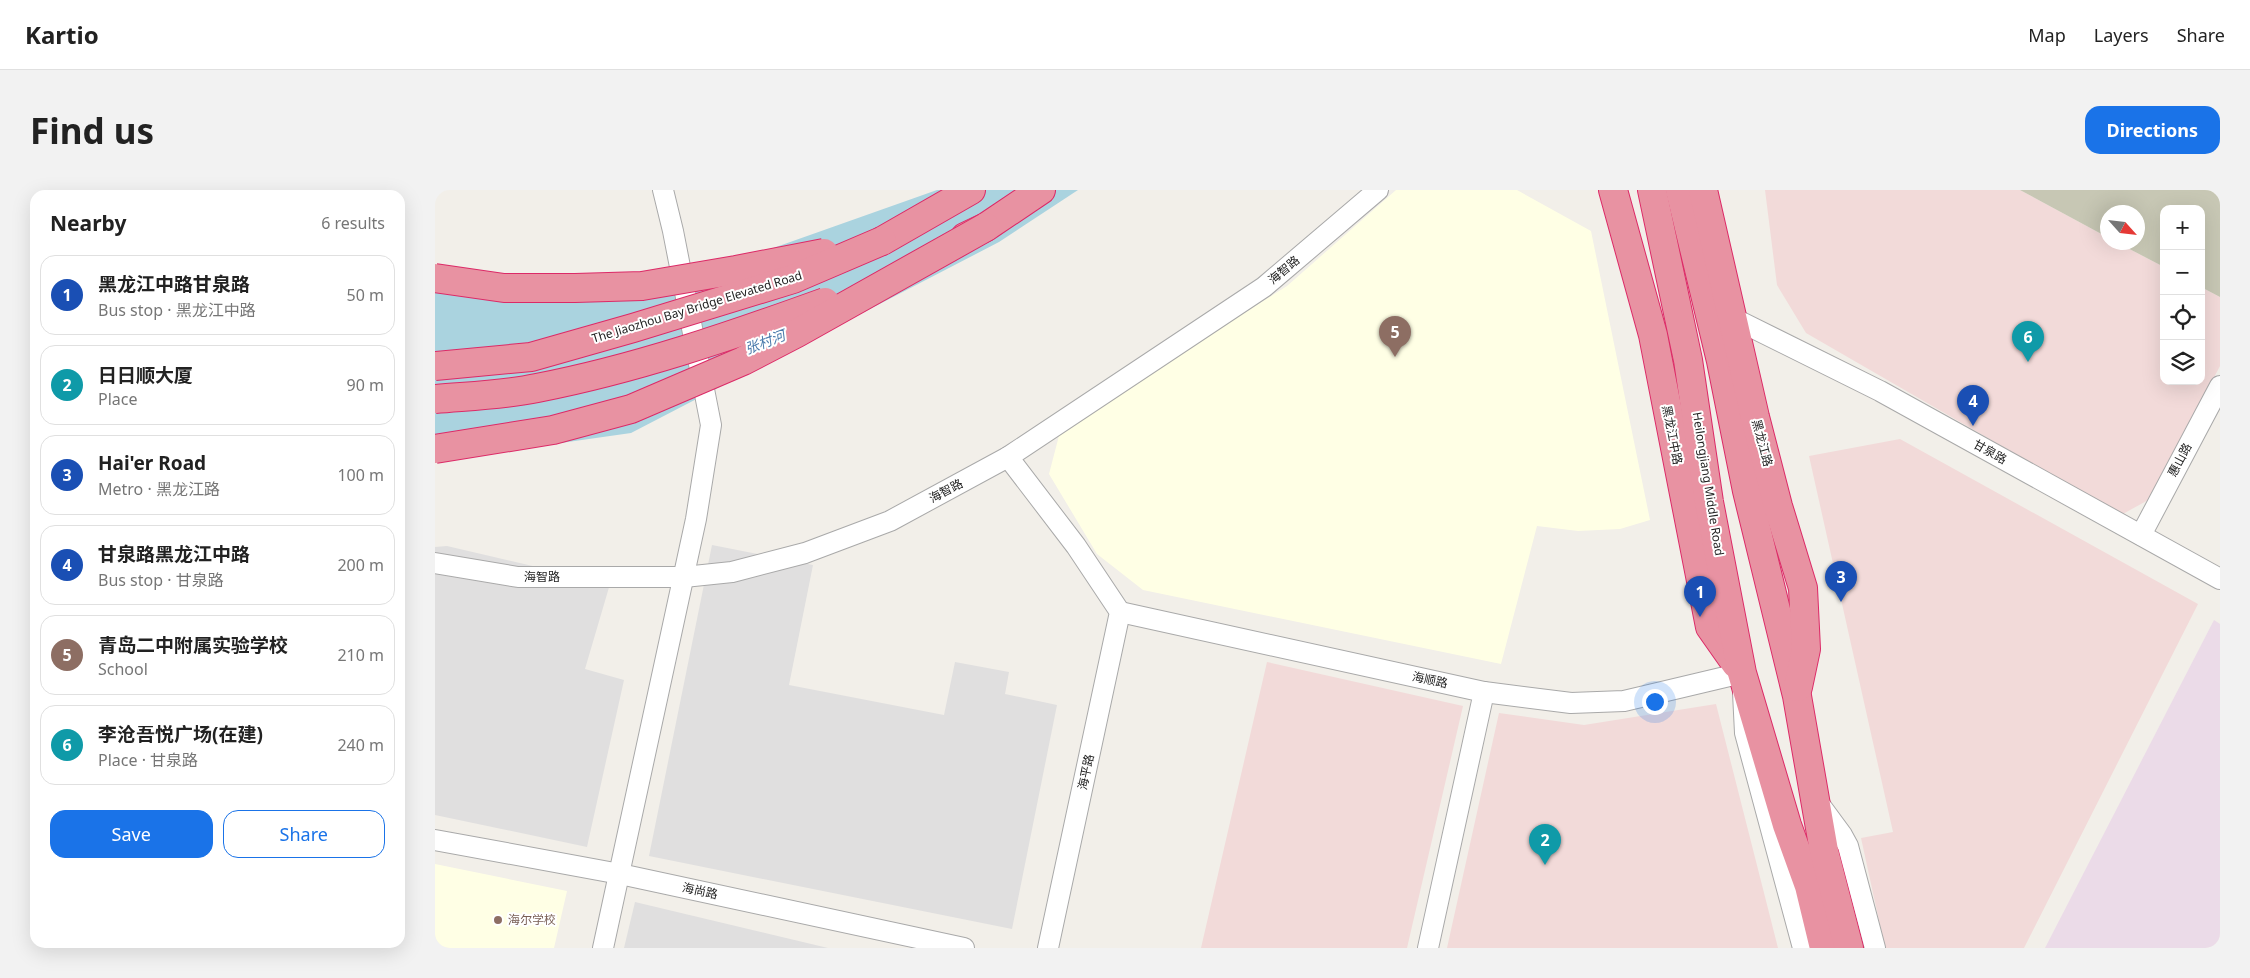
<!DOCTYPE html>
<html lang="en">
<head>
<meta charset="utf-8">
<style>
	body { margin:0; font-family:"Noto Sans","Noto Sans SC",sans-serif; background:#f2f2f2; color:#222 }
	.controls { position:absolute; right:15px; top:15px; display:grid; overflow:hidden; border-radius:10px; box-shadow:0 5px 20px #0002 }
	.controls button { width:45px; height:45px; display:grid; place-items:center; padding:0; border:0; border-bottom:1px solid #e0e0e0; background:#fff; color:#222; font:25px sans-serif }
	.compass { position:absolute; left:1665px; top:15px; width:45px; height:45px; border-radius:50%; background:#fff; box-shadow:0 5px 20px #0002; rotate:117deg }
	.you { position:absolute; left:1219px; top:511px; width:18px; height:18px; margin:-12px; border:4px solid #fff; border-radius:50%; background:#1a73e8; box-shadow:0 0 0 8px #1a73e833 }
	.badge { display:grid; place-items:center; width:32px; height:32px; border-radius:50%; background:#1a73e8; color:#fff; font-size:16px; font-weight:700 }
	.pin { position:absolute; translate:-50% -41px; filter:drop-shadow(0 1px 2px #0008) }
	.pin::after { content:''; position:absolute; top:26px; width:18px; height:15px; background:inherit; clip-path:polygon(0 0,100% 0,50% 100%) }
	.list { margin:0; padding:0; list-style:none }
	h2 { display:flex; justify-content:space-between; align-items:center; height:65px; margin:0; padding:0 20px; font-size:21px }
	h2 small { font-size:16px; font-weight:400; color:#767676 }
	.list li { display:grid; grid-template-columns:32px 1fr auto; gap:15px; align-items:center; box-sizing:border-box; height:80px; margin:0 10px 10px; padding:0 10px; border:1px solid #e0e0e0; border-radius:15px }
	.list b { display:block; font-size:19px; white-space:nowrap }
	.list p { margin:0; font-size:16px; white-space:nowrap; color:#767676 }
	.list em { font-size:16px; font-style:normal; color:#767676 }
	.actions { display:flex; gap:10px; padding:15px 20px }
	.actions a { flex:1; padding:11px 0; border:1px solid #1a73e8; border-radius:15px; text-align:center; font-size:18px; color:#1a73e8 }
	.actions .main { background:#1a73e8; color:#fff }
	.icon { flex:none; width:28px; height:28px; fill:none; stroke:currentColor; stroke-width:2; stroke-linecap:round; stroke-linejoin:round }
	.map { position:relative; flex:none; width:1785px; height:758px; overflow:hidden; border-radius:15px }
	header { display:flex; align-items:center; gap:30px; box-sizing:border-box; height:70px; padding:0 25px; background:#fff; border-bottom:1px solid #e0e0e0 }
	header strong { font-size:24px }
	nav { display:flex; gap:28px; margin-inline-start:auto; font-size:18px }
	.intro { display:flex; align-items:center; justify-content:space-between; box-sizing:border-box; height:120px; padding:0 30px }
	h1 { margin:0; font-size:35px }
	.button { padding:12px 22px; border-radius:15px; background:#1a73e8; color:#fff; font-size:18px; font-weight:700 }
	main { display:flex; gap:30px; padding:0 30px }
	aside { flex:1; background:#fff; border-radius:15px; box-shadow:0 5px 20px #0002 }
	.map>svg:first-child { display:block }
	.residential { fill:#e0dfdf }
	.commercial { fill:#f2dad9 }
	.industrial { fill:#ebdbe8 }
	.education { fill:#ffffe5 }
	.construction { fill:#c7c7b4 }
	.water { fill:#aad3df }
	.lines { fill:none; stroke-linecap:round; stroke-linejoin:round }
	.minor-casing { stroke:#a9a9a9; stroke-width:22 }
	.highway-casing { stroke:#dc2a67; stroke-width:30 }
	.minor { stroke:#fff; stroke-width:20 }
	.highway { stroke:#e892a2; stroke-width:28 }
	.highway-bridge-casing { stroke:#dc2a67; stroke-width:30; stroke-linecap:butt }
	.highway-bridge { stroke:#e892a2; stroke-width:28 }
	.education-dot { fill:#8d6e63; stroke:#fff; stroke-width:2 }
	.labels { text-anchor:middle; stroke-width:4; stroke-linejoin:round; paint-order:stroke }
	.street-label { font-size:12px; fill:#222; stroke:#fff }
	.education-label { font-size:12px; fill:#785e54; stroke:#fff; text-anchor:start }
	.water-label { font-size:14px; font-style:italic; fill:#4a7aab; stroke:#fff }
</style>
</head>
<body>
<header>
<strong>Kartio</strong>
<nav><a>Map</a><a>Layers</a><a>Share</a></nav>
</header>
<div class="intro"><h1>Find us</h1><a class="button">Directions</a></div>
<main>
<aside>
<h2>Nearby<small>6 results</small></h2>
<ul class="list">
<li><span class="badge" style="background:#1a4fb4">1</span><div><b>黑龙江中路甘泉路</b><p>Bus stop · 黑龙江中路</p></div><em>50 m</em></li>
<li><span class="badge" style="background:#0f9aa8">2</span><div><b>日日顺大厦</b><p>Place</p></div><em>90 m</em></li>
<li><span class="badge" style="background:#1a4fb4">3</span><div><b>Hai'er Road</b><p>Metro · 黑龙江路</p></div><em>100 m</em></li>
<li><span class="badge" style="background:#1a4fb4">4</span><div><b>甘泉路黑龙江中路</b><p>Bus stop · 甘泉路</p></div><em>200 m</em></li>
<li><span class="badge" style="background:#8d6e63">5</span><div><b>青岛二中附属实验学校</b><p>School</p></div><em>210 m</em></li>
<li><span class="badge" style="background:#0f9aa8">6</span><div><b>李沧吾悦广场(在建)</b><p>Place · 甘泉路</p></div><em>240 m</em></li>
</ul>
<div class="actions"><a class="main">Save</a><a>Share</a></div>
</aside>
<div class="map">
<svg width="1785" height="758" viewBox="0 0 1785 758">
	<rect width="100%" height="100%" fill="#f2efe9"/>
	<g class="residential">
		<path d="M 277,355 L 378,375 L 354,495 L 509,525 L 520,472 L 574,482 L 570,504 L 622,515 L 577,739 L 214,666 Z"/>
		<path d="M 12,356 L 175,394 L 150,479 L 189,490 L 152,657 L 0,625 L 0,357 Z"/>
		<path d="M 200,712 L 393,758 L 189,758 Z"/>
	</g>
	<g class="commercial">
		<path d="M 1330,0 L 1585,0 L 1672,47 L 1672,52 L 1683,53 L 1729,77 L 1729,191 L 1766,191 L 1766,97 L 1785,107 L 1785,176 L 1715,309 L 1686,325 L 1371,143 L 1342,95 Z"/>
		<path d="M 1465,249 L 1763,414 L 1589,758 L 1450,758 L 1426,648 L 1458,642 L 1374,266 Z"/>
		<path d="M 832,472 L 1028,516 L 972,758 L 766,758 Z"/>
		<path d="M 1281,514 L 1343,758 L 1012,758 L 1064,523 L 1149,535 Z"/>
	</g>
	<path class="industrial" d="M 1779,430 L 1785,434 L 1785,758 L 1610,758 Z"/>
	<g class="education">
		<path d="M 961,0 L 1082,0 L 1156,41 L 1215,330 L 1185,339 L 1143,341 L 1102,336 L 1066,474 L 708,400 L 662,364 L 614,284 L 626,238 L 852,96 Z"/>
		<path d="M 0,674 L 132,701 L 119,758 L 0,758 Z"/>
	</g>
	<path class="construction" d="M 1585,0 L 1785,0 L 1785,107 L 1766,97 L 1766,19 L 1729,19 L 1729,77 L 1683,53 L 1702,52 L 1702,22 L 1672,22 L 1672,47 Z"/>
	<path class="water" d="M 502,0 L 643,0 L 564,52 L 196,243 L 0,271 L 0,96 L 206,105 Z"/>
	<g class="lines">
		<defs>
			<g id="minor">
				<path d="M 1296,127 L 1445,201 L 1785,389"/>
				<path d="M 573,267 L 641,356 L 685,422 L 613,758"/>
				<path d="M 1706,345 L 1785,196"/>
				<path d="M 0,373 L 83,387 L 249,387 L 297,382 L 370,363 L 455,331 L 573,267 L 829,97 L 943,0"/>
				<path d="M 685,422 L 1049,502 L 1136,513 L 1189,511 L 1307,483 L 1310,543 L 1368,758"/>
				<path d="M 1382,611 L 1407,645 L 1413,656 L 1440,758"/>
				<path d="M 0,650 L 185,684 L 529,758"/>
				<path d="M 168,758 L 261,329 L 276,235 L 238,41 L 228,0"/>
				<path d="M 993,758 L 1049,502"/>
			</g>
			<g id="highway">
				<path d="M 1178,0 L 1218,145 L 1275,437 L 1301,474"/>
				<path d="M 1217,0 L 1253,170 L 1274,312 L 1307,483 L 1352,635 L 1374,696 L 1389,758"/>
				<path d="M 1245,0 L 1286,171 L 1312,301 L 1362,506 L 1389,661 L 1414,758"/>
				<path d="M 1268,0 L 1320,227 L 1343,316 L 1368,398 L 1371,459 L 1363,497"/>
				<path d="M 530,47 L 551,37 L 606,0"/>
				<path d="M 447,51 L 536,0"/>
			</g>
		</defs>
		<use href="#minor" class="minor-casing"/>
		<use href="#highway" class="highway-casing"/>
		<use href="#minor" class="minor"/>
		<use href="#highway" class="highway"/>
		<defs>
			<g id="highway-bridge">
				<path d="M 0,88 L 69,98 L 140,98 L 207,96 L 301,80 L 389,63"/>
				<path d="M 0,176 L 96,167 L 198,138 L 358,89 L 447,51"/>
				<path d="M 0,209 C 34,206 69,205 102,198 C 200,179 296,146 390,112"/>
				<path d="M 0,259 L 118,240 L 196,219 L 308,171 L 362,143 L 551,37"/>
			</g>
		</defs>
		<use href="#highway-bridge" class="highway-bridge-casing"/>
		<use href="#highway-bridge" class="highway-bridge"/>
	</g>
	<circle class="education-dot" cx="63" cy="730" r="5"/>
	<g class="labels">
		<g class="street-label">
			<text transform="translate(849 80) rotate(-40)" y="4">海智路</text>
			<text transform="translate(262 117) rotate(-17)" y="4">The Jiaozhou Bay Bridge Elevated Road</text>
			<text transform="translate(1237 245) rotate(79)" y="4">黑龙江中路</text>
			<text transform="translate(1327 253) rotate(75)" y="4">黑龙江路</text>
			<text transform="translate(1555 262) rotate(29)" y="4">甘泉路</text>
			<text transform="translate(1745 270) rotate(-62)" y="4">惠山路</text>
			<text transform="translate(1273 294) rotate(81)" y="4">Heilongjiang Middle Road</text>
			<text transform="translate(511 301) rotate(-28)" y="4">海智路</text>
			<text x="107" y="391">海智路</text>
			<text transform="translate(995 490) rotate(12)" y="4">海顺路</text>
			<text transform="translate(651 582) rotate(-78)" y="4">海平路</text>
			<text transform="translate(265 701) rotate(12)" y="4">海尚路</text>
		</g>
		<g class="education-label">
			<text x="73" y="734">海尔学校</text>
		</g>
		<g class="water-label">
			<text transform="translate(330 152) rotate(-21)" y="5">张村河</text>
		</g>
	</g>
</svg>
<div class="controls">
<button>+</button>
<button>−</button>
<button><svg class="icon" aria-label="locate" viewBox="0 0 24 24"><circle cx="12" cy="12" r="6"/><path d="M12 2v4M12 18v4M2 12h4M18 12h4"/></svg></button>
<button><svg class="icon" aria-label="layers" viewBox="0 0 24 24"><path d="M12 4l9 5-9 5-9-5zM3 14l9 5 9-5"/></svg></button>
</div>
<svg class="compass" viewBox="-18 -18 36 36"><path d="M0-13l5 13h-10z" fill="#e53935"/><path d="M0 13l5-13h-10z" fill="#767676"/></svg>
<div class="you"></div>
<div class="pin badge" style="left:1265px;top:427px;background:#1a4fb4">1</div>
<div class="pin badge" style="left:1110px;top:675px;background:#0f9aa8">2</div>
<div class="pin badge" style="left:1406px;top:412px;background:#1a4fb4">3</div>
<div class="pin badge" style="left:1538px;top:236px;background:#1a4fb4">4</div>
<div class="pin badge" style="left:960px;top:167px;background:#8d6e63">5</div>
<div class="pin badge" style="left:1593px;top:172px;background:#0f9aa8">6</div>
</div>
</main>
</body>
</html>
